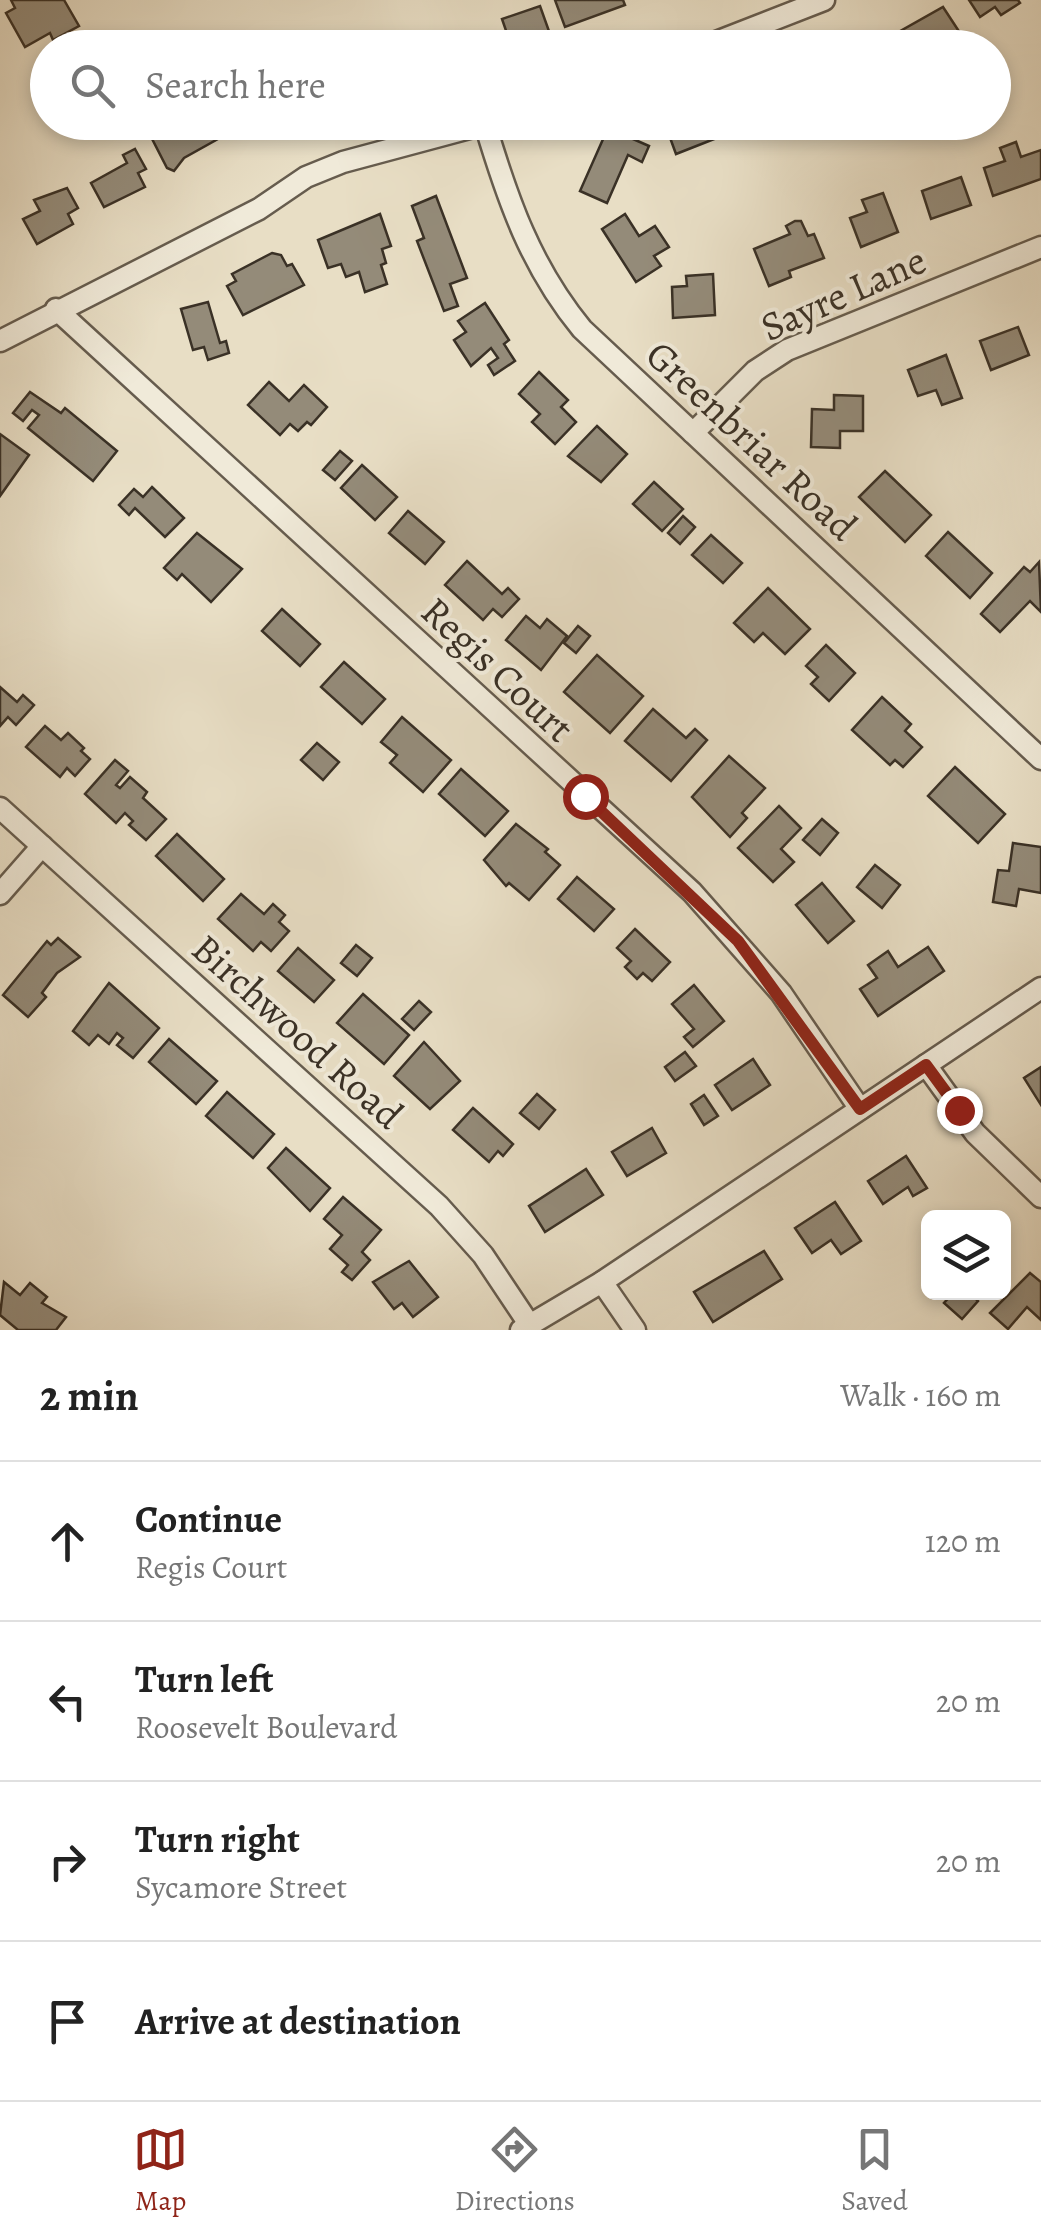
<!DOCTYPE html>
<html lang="en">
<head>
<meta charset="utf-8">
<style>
	body { margin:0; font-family:Alegreya,serif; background:#f2f2f2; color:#222 }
	.controls { position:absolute; right:30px; bottom:30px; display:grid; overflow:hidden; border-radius:15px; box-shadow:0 5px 15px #0003 }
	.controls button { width:90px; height:90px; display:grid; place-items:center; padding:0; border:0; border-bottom:2px solid #e0e0e0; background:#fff; color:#222; font:50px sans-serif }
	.stop { position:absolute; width:30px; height:30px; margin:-22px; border:8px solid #8f2418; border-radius:50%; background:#fff }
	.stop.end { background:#8f2418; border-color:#fff; box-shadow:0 2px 10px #0008 }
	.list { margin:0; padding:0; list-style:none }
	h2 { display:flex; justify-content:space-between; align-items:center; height:130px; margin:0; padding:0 40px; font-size:42px }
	h2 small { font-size:32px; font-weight:400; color:#767676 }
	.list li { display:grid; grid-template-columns:65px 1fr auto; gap:30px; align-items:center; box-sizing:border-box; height:160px; padding:0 40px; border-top:2px solid #e0e0e0 }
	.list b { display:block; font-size:38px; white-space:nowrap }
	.list p { margin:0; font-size:32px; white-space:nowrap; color:#767676 }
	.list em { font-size:32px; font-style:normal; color:#767676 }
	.icon { flex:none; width:55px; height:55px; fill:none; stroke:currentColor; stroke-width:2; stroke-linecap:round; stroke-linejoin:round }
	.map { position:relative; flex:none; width:1041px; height:1330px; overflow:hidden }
	.search { position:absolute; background:#fff; box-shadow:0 5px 15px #0003; left:30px; right:30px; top:30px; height:110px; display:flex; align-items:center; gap:25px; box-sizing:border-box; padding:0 35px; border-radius:55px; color:#767676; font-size:38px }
	.sheet { height:770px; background:#fff }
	nav { display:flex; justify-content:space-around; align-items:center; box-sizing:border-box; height:140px; border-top:2px solid #e0e0e0; background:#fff; font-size:28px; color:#767676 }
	nav a { display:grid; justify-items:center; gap:5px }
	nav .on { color:#8f2418 }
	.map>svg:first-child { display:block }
	.building { fill:#948b79; stroke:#3a3126; stroke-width:2.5 }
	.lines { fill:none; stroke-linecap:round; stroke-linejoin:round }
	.minor-casing { stroke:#665c4e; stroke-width:25 }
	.minor { stroke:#f0ead9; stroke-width:20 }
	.route { stroke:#8f2418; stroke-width:12 }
	.labels { text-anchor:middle; stroke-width:8; stroke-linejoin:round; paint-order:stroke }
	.street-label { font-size:40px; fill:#3a3126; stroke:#f0ead9 }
</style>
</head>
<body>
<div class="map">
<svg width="1041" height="1330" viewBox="0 0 1041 1330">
	<rect width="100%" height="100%" fill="#e8dec5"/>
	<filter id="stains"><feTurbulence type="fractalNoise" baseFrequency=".002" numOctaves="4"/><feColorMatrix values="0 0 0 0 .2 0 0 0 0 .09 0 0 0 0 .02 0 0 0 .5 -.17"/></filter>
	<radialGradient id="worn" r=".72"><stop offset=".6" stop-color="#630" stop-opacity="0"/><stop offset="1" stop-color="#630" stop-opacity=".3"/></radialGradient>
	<g class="building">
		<path d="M 11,0 L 64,0 L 79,26 L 53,40 L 50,33 L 25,47 L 6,13 L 15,8 Z"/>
		<path d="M 555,0 L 623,0 L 625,5 L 565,27 Z"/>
		<path d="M 969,0 L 1018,0 L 1020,3 L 1001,15 L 995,7 L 980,17 Z"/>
		<path d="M 540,6 L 550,34 L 512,48 L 502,19 Z"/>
		<path d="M 943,7 L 962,36 L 944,48 L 937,43 L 929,48 L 894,48 L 888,38 Z"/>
		<path d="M 463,37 L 467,48 L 435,48 Z"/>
		<path d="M 160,122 L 218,122 L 225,135 L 184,158 L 174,171 L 167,168 L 147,129 Z"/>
		<path d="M 670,122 L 728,122 L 732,132 L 676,154 L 665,124 Z"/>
		<path d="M 608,128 L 649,146 L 642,162 L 628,155 L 607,203 L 580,191 Z"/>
		<path d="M 1016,142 L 1021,157 L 1041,150 L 1041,179 L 993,196 L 984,168 L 1005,161 L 1000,148 Z"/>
		<path d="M 135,149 L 146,169 L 138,173 L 145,187 L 104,207 L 91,183 L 127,163 L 123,155 Z"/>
		<path d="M 961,177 L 971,205 L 931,219 L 922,191 Z"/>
		<path d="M 67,188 L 78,208 L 68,214 L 73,224 L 37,244 L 23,219 L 40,211 L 34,200 Z"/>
		<path d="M 883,193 L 898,232 L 861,247 L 850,218 L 867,212 L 862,200 Z"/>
		<path d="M 436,196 L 467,278 L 450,284 L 458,306 L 444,311 L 417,241 L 424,238 L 412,206 Z"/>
		<path d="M 380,214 L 391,246 L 382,249 L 386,263 L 381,265 L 387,284 L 365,292 L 359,272 L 346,277 L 341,264 L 328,268 L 318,240 Z"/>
		<path d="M 625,214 L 639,236 L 655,226 L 669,247 L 654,256 L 661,266 L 636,282 L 602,229 Z"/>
		<path d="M 795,221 L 801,221 L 808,236 L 814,234 L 824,258 L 789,271 L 791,277 L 769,286 L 754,249 L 790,234 L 786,226 Z"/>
		<path d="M 272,253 L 281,255 L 287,266 L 292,264 L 304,285 L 243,315 L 227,286 L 236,281 L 232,274 Z"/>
		<path d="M 713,274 L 715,315 L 673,318 L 672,287 L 687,286 L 686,276 Z"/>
		<path d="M 208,302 L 220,343 L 226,341 L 229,353 L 208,360 L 204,347 L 193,350 L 181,309 Z"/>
		<path d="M 485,303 L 509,340 L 504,344 L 515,361 L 494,375 L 488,365 L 498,358 L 491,348 L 471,366 L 454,340 L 466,332 L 458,321 Z"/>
		<path d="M 1018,327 L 1029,355 L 991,370 L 980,341 Z"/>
		<path d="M 946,355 L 962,398 L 942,405 L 936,390 L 918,396 L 908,370 Z"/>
		<path d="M 539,372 L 568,400 L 561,407 L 576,422 L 555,444 L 532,422 L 540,414 L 519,394 Z"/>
		<path d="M 269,382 L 289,401 L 304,385 L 327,407 L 311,425 L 307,422 L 298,431 L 290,424 L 280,435 L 248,405 Z"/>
		<path d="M 30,392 L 61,413 L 65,408 L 117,451 L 93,481 L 28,428 L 39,415 L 32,410 L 23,421 L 13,413 Z"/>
		<path d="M 834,395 L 863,396 L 863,431 L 840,431 L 840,448 L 811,447 L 812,409 L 834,410 Z"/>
		<path d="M 597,426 L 627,454 L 601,482 L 568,456 Z"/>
		<path d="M 0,434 L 29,455 L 0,496 Z"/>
		<path d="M 340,451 L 352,461 L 335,480 L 323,470 Z"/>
		<path d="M 362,465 L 397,497 L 375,520 L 341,488 Z"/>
		<path d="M 885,471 L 931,515 L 905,542 L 859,497 Z"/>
		<path d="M 654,482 L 683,509 L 662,531 L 633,504 Z"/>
		<path d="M 152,487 L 184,518 L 165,537 L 135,508 L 129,515 L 119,505 L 134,489 L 143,497 Z"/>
		<path d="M 408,511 L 444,542 L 425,564 L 389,533 Z"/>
		<path d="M 683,516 L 695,527 L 680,544 L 668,533 Z"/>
		<path d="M 948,532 L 992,573 L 970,598 L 926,556 Z"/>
		<path d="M 197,533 L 242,569 L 211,602 L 182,574 L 177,580 L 164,568 Z"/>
		<path d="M 711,535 L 742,563 L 723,583 L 692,555 Z"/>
		<path d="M 467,561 L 502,594 L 508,588 L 519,599 L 502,617 L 493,609 L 483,620 L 445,585 Z"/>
		<path d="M 1039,562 L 1041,612 L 1030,601 L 1000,632 L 981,614 L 1024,567 L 1030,572 Z"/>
		<path d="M 768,588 L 810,629 L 785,654 L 763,633 L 754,642 L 734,623 Z"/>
		<path d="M 282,609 L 320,644 L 300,666 L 262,631 Z"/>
		<path d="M 526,616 L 540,628 L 547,619 L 567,636 L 541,670 L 506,640 Z"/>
		<path d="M 578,626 L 590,636 L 576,653 L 564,643 Z"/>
		<path d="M 826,645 L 855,673 L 829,701 L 811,684 L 818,677 L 806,666 Z"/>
		<path d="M 597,655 L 643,696 L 610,733 L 564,692 Z"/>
		<path d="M 344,662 L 385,699 L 362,724 L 321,687 Z"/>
		<path d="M 0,687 L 17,702 L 23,695 L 34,705 L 16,725 L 8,717 L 0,726 Z"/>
		<path d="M 882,697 L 911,724 L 905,731 L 922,747 L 903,767 L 895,760 L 890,765 L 852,730 Z"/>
		<path d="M 653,709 L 686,738 L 695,729 L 707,740 L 671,781 L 625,741 Z"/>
		<path d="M 402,717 L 451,760 L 423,792 L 390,763 L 397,755 L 381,742 Z"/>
		<path d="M 45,726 L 61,740 L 68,733 L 84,748 L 81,751 L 90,759 L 75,776 L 67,768 L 60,777 L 26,747 Z"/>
		<path d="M 317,743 L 339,762 L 323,780 L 301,760 Z"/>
		<path d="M 729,756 L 765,788 L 742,813 L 747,818 L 730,837 L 692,797 Z"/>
		<path d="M 115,760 L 128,771 L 116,785 L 120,788 L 130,777 L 147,792 L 143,798 L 166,819 L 146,840 L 129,825 L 133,821 L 125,813 L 116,823 L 85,794 Z"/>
		<path d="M 955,767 L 1005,814 L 978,843 L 928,796 Z"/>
		<path d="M 461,769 L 508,811 L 485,836 L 439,794 Z"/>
		<path d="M 779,806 L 801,828 L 781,849 L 794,862 L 773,882 L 738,848 Z"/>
		<path d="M 822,819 L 838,833 L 820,855 L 803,840 Z"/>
		<path d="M 516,824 L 548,849 L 545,852 L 560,865 L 529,900 L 509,883 L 506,886 L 484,860 Z"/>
		<path d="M 177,834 L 224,879 L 203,901 L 156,856 Z"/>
		<path d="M 1013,843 L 1041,847 L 1041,893 L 1019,889 L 1016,906 L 993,902 L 998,870 L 1009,871 Z"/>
		<path d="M 875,865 L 900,885 L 882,908 L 857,887 Z"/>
		<path d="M 577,877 L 614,909 L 594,931 L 558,899 Z"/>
		<path d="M 822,883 L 854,921 L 828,943 L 796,905 Z"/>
		<path d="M 241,894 L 264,914 L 273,904 L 285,915 L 279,922 L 289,931 L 271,951 L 261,942 L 253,951 L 218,919 Z"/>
		<path d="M 635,929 L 670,962 L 652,981 L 643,973 L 637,979 L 625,967 L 631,961 L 617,948 Z"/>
		<path d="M 58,938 L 80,957 L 57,973 L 42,993 L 46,997 L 28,1017 L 3,995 L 47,941 L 51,945 Z"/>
		<path d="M 356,945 L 372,958 L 357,976 L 341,963 Z"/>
		<path d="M 928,947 L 944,971 L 878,1016 L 860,989 L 877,978 L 868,965 L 888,951 L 898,967 Z"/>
		<path d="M 298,948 L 334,980 L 314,1002 L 278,971 Z"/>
		<path d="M 109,983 L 159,1028 L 133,1058 L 117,1045 L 123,1038 L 117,1033 L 109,1044 L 98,1035 L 89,1045 L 73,1031 Z"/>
		<path d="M 694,985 L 724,1021 L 693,1047 L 684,1037 L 694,1029 L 672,1004 Z"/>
		<path d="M 363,994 L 409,1035 L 384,1064 L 337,1023 Z"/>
		<path d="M 419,1001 L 431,1012 L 414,1030 L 402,1019 Z"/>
		<path d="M 169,1039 L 217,1081 L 196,1104 L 149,1062 Z"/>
		<path d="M 424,1042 L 460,1081 L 430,1109 L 394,1076 Z"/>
		<path d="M 685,1052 L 696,1066 L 675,1081 L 665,1067 Z"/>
		<path d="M 753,1059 L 770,1085 L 732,1110 L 715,1085 Z"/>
		<path d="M 1041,1067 L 1041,1105 L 1024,1078 Z"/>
		<path d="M 227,1092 L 274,1134 L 253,1158 L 206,1116 Z"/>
		<path d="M 537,1094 L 555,1110 L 539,1129 L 520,1113 Z"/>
		<path d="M 704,1095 L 718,1116 L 704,1125 L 691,1104 Z"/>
		<path d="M 473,1108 L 513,1144 L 503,1156 L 498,1151 L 489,1162 L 453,1130 Z"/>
		<path d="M 652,1128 L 666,1153 L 627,1176 L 612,1152 Z"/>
		<path d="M 286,1148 L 330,1188 L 310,1211 L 268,1168 Z"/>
		<path d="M 906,1156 L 927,1188 L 913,1196 L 908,1187 L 883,1204 L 868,1181 Z"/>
		<path d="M 586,1169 L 603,1195 L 545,1232 L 529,1206 Z"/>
		<path d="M 343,1197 L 381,1230 L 362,1252 L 370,1260 L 352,1280 L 342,1272 L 348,1265 L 330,1249 L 342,1235 L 324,1219 Z"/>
		<path d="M 835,1202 L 861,1241 L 841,1254 L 831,1240 L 812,1253 L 795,1228 Z"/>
		<path d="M 764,1251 L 782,1279 L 713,1322 L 694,1292 Z"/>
		<path d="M 409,1261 L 438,1297 L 413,1317 L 402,1303 L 394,1309 L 373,1282 Z"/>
		<path d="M 1030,1273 L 1041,1282 L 1041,1320 L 1027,1307 L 1008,1329 L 990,1313 Z"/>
		<path d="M 4,1282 L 20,1295 L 30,1283 L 47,1297 L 42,1303 L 66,1317 L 56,1330 L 18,1330 L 0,1315 Z"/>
		<path d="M 954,1292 L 969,1292 L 978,1301 L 962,1319 L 944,1303 Z"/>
	</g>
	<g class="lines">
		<defs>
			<g id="minor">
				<path d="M 701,48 L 824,0"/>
				<path d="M 485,124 C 508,201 531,267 582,329 L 1041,759"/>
				<path d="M 56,309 L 692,892 L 781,993 L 860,1109"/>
				<path d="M 0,341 L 259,209 L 306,177 L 343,162 L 492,122"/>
				<path d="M 693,433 L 755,371 L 787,350 L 1041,247"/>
				<path d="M 0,808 L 439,1206 L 483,1255 L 529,1324"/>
				<path d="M 0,894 L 42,846"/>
				<path d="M 926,1065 L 975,1133 L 1041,1197"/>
				<path d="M 602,1282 L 635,1330"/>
				<path d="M 521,1330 L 602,1282 L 1041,988"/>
			</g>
		</defs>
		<use href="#minor" class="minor-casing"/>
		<use href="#minor" class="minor"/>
	</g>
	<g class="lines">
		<path class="route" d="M 585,796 L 738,941 L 860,1109 L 926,1065 L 959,1110"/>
	</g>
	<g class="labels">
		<g class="street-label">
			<text transform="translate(843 293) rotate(-24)" y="14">Sayre Lane</text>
			<text transform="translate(752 440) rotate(43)" y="14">Greenbriar Road</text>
			<text transform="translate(498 669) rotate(43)" y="14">Regis Court</text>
			<text transform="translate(298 1031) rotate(42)" y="14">Birchwood Road</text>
		</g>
	</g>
	<rect width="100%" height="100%" filter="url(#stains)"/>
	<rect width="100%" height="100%" fill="url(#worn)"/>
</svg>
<div class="controls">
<button><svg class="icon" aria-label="layers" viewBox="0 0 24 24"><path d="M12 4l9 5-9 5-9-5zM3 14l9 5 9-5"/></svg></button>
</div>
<div class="stop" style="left:585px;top:796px"></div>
<div class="stop end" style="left:959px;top:1110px"></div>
<div class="search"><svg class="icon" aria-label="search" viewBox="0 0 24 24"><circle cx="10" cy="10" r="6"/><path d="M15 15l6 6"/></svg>Search here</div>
</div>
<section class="sheet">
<h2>2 min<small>Walk · 160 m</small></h2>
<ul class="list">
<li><svg class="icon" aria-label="ahead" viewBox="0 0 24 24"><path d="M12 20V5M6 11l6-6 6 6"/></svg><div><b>Continue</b><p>Regis Court</p></div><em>120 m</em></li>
<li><svg class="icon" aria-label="left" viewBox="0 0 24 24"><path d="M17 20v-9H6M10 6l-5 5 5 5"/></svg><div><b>Turn left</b><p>Roosevelt Boulevard</p></div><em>20 m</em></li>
<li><svg class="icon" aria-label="right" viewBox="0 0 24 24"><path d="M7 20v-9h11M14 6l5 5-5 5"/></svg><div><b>Turn right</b><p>Sycamore Street</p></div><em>20 m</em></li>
<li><svg class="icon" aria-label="arrive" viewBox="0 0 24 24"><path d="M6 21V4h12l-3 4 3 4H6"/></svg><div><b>Arrive at destination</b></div></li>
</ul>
</section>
<nav>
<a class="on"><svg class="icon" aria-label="map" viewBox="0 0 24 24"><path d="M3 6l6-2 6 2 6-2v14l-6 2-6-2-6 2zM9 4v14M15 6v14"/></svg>Map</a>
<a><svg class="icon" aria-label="directions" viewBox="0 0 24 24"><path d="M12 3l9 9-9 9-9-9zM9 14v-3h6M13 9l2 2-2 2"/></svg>Directions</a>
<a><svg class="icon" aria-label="saved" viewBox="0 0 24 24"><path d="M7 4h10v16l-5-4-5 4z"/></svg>Saved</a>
</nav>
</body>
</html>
